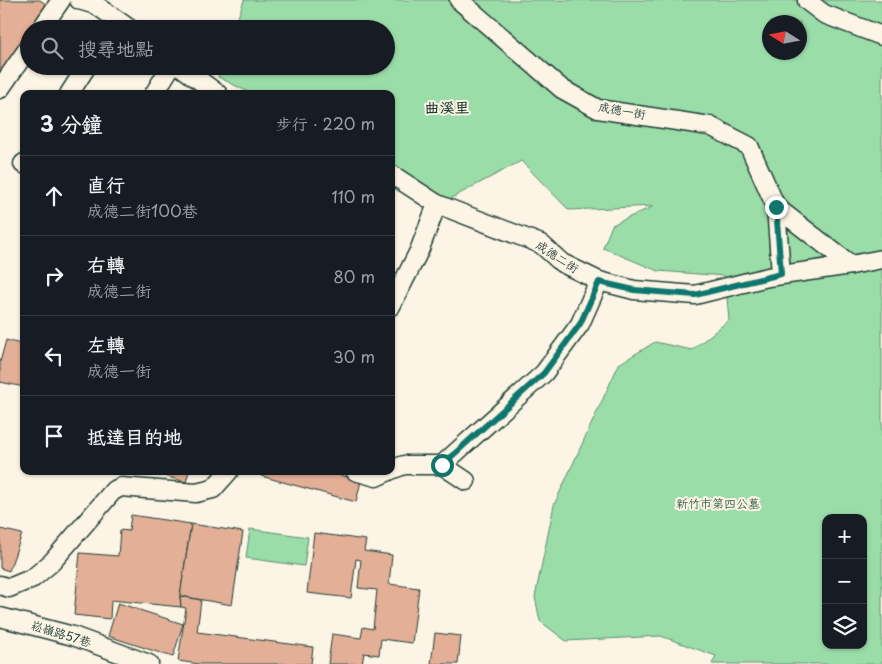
<!DOCTYPE html>
<html lang="zh-TW">
<head>
<meta charset="utf-8">
<style>
	body { margin:0; font-family:"Playpen Sans","LXGW WenKai TC",sans-serif; background:#242831; color:#f1f3f6 }
	.controls { position:absolute; right:15px; bottom:15px; display:grid; overflow:hidden; border-radius:10px; box-shadow:0 1px 4px #0004 }
	.controls button { width:45px; height:45px; display:grid; place-items:center; padding:0; border:0; border-bottom:1px solid #363941; background:#171b24; color:#f1f3f6; font:25px sans-serif }
	.compass { position:absolute; left:762px; top:15px; width:45px; height:45px; border-radius:50%; background:#171b24; box-shadow:0 1px 4px #0004; rotate:281deg }
	.stop { position:absolute; width:15px; height:15px; margin:-11px; border:4px solid #0f766e; border-radius:50%; background:#fff }
	.stop.end { background:#0f766e; border-color:#fff; box-shadow:0 1px 5px #0008 }
	.list { margin:0; padding:0; list-style:none }
	h2 { display:flex; justify-content:space-between; align-items:center; height:65px; margin:0; padding:0 20px; font-size:21px }
	h2 small { font-size:16px; font-weight:400; color:#9ea1a6 }
	.list li { display:grid; grid-template-columns:32px 1fr auto; gap:15px; align-items:center; box-sizing:border-box; height:80px; padding:0 20px; border-top:1px solid #363941 }
	.list b { display:block; font-size:19px; white-space:nowrap }
	.list p { margin:0; font-size:16px; white-space:nowrap; color:#9ea1a6 }
	.list em { font-size:16px; font-style:normal; color:#9ea1a6 }
	.icon { flex:none; width:28px; height:28px; fill:none; stroke:currentColor; stroke-width:2; stroke-linecap:round; stroke-linejoin:round }
	.map { position:relative; flex:none; width:882px; height:664px; overflow:hidden }
	.search { position:absolute; background:#171b24; box-shadow:0 1px 4px #0004; left:20px; top:20px; width:375px; height:55px; display:flex; align-items:center; gap:12px; box-sizing:border-box; padding:0 18px; border-radius:28px; color:#9ea1a6; font-size:19px }
	.panel { position:absolute; background:#171b24; box-shadow:0 1px 4px #0004; left:20px; top:90px; width:375px; height:385px; border-radius:10px }
	.map>svg:first-child { display:block }
	.green { fill:#9adda9; stroke:#5c8d6e; fill-rule:evenodd }
	.building { fill:#e4af97; stroke:#1f3d34 }
	.lines { fill:none; stroke-linecap:round; stroke-linejoin:round }
	.minor-casing { stroke:#1f3d34; stroke-width:21 }
	.minor { stroke:#fcf5e5; stroke-width:18 }
	.route { stroke:#0f766e; stroke-width:6 }
	.labels { text-anchor:middle; stroke-width:4; stroke-linejoin:round; paint-order:stroke }
	.street-label { font-size:12px; fill:#1f3d34; stroke:#fcf5e5 }
	.park-label { font-size:12px; fill:#385d4b; stroke:#fcf5e5 }
	.quarter-label { font-size:15px; font-weight:bold; fill:#1f3d34; stroke:#fcf5e5 }
</style>
</head>
<body>
<div class="map">
<svg width="882" height="664" viewBox="0 0 882 664">
	<rect width="100%" height="100%" fill="#fcf5e5"/>
	<filter id="ink" filterUnits="userSpaceOnUse"><feTurbulence type="fractalNoise" baseFrequency=".02" numOctaves="2"/><feDisplacementMap in="SourceGraphic" scale="10" xChannelSelector="R" yChannelSelector="G"/><feConvolveMatrix kernelMatrix="1 2 1 2 8 2 1 2 1" color-interpolation-filters="sRGB"/></filter>
	<g filter="url(#ink)">
		<g class="green">
			<path d="M 244,0 L 882,0 L 882,664 L 712,664 L 716,656 L 661,636 L 566,641 L 540,621 L 535,597 L 554,505 L 619,364 L 655,342 L 692,350 L 729,320 L 725,276 L 658,271 L 603,248 L 612,225 L 654,206 L 569,210 L 521,161 L 446,201 L 391,165 L 391,94 L 252,94 L 218,77 L 222,66 L 386,66 L 386,29 L 234,29 ZM 770,22 L 800,22 L 800,52 L 770,52 ZM 826,518 L 863,518 L 863,645 L 826,645 Z"/>
			<path d="M 250,529 L 308,537 L 304,566 L 246,558 Z"/>
		</g>
		<g class="building">
			<path d="M 0,0 L 40,0 L 50,7 L 35,29 L 29,29 L 29,38 L 0,79 Z"/>
			<path d="M 6,340 L 24,345 L 24,387 L 0,382 L 0,362 Z"/>
			<path d="M 147,471 L 189,471 L 186,482 Z"/>
			<path d="M 262,471 L 326,471 L 361,481 L 356,502 L 261,476 Z"/>
			<path d="M 131,515 L 191,524 L 180,596 L 181,607 L 111,600 L 110,619 L 74,615 L 80,553 L 118,556 L 120,530 L 129,531 Z"/>
			<path d="M 191,524 L 243,532 L 232,605 L 180,596 Z"/>
			<path d="M 0,529 L 22,534 L 9,571 L 0,568 Z"/>
			<path d="M 314,533 L 366,540 L 364,551 L 392,555 L 389,584 L 419,588 L 412,643 L 381,639 L 379,655 L 364,653 L 362,664 L 328,664 L 332,634 L 361,638 L 363,627 L 373,629 L 377,590 L 358,588 L 361,560 L 356,559 L 351,598 L 307,593 Z"/>
			<path d="M 180,596 L 201,600 L 197,632 L 313,647 L 311,664 L 199,664 L 178,661 L 186,608 L 181,607 Z"/>
			<path d="M 118,603 L 183,624 L 173,657 L 108,636 Z"/>
			<path d="M 435,633 L 461,636 L 458,664 L 431,664 Z"/>
		</g>
		<g class="lines">
			<defs>
				<g id="minor">
					<path d="M 79,0 L 96,5 L 130,29"/>
					<path d="M 459,0 L 562,89 L 598,109 L 710,126 L 749,146 L 776,207 L 851,265 L 882,259"/>
					<path d="M 807,1 L 824,14 L 882,36"/>
					<path d="M 41,29 L 61,0"/>
					<path d="M 180,66 L 218,94"/>
					<path d="M 0,89 L 29,47"/>
					<path d="M 69,94 L 87,66"/>
					<path d="M 154,94 L 171,66"/>
					<path d="M 23,164 L 24,163"/>
					<path d="M 391,174 L 437,204 L 541,244 L 562,263 L 599,281 L 634,290 L 695,295 L 768,277 L 851,265"/>
					<path d="M 776,207 L 781,274"/>
					<path d="M 391,306 L 419,251 L 437,204"/>
					<path d="M 442,465 L 544,373 L 580,324 L 599,281"/>
					<path d="M 391,470 L 404,465 L 442,465 L 466,481"/>
					<path d="M 355,471 L 376,477 L 389,471"/>
					<path d="M 0,585 L 9,588 L 33,578 L 52,562 L 113,491 L 121,487 L 196,493 L 213,489 L 229,471"/>
					<path d="M 0,617 L 73,636 L 149,664"/>
				</g>
			</defs>
			<use href="#minor" class="minor-casing"/>
			<use href="#minor" class="minor"/>
		</g>
	</g>
	<g class="lines" filter="url(#ink)">
		<path class="route" d="M 442,465 L 544,373 L 580,324 L 599,282 L 634,290 L 695,295 L 781,274 L 776,207"/>
	</g>
	<g class="labels">
		<g class="street-label">
			<text transform="translate(622 111) rotate(10)" y="4">成德一街</text>
			<text transform="translate(557 257) rotate(33)" y="4">成德二街</text>
			<text transform="translate(61 634) rotate(17)" y="4">崧嶺路57巷</text>
		</g>
		<g class="park-label">
			<text x="718" y="508">新竹市第四公墓</text>
		</g>
		<g class="quarter-label">
			<text x="447" y="113">曲溪里</text>
		</g>
	</g>
</svg>
<div class="controls">
<button>+</button>
<button>−</button>
<button><svg class="icon" aria-label="layers" viewBox="0 0 24 24"><path d="M12 4l9 5-9 5-9-5zM3 14l9 5 9-5"/></svg></button>
</div>
<svg class="compass" viewBox="-18 -18 36 36"><path d="M0-13l5 13h-10z" fill="#e53935"/><path d="M0 13l5-13h-10z" fill="#9ea1a6"/></svg>
<div class="stop" style="left:442px;top:465px"></div>
<div class="stop end" style="left:776px;top:207px"></div>
<div class="search"><svg class="icon" aria-label="search" viewBox="0 0 24 24"><circle cx="10" cy="10" r="6"/><path d="M15 15l6 6"/></svg>搜尋地點</div>
<section class="panel">
<h2>3 分鐘<small>步行 · 220 m</small></h2>
<ul class="list">
<li><svg class="icon" aria-label="ahead" viewBox="0 0 24 24"><path d="M12 20V5M6 11l6-6 6 6"/></svg><div><b>直行</b><p>成德二街100巷</p></div><em>110 m</em></li>
<li><svg class="icon" aria-label="right" viewBox="0 0 24 24"><path d="M7 20v-9h11M14 6l5 5-5 5"/></svg><div><b>右轉</b><p>成德二街</p></div><em>80 m</em></li>
<li><svg class="icon" aria-label="left" viewBox="0 0 24 24"><path d="M17 20v-9H6M10 6l-5 5 5 5"/></svg><div><b>左轉</b><p>成德一街</p></div><em>30 m</em></li>
<li><svg class="icon" aria-label="arrive" viewBox="0 0 24 24"><path d="M6 21V4h12l-3 4 3 4H6"/></svg><div><b>抵達目的地</b></div></li>
</ul>
</section>
</div>
</body>
</html>
